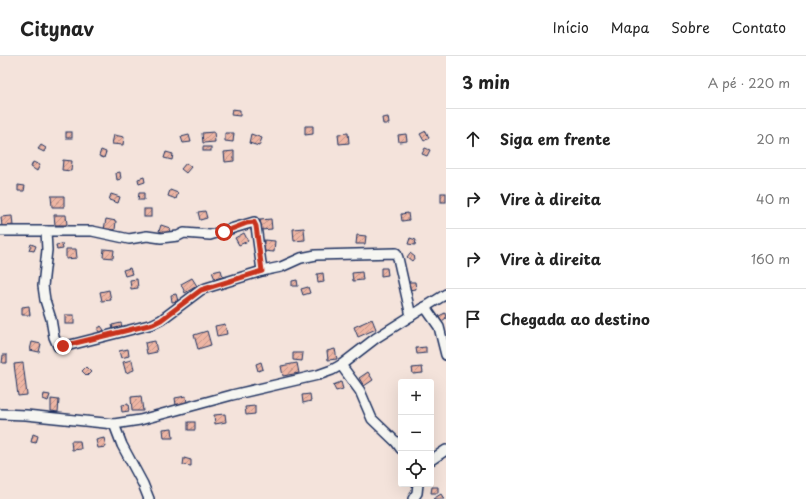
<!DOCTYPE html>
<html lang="pt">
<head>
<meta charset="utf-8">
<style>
	body { margin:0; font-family:"Playpen Sans",sans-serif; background:#f6f6f6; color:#222 }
	.controls { position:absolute; right:12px; bottom:12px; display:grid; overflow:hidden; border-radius:4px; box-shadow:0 4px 16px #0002 }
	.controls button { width:36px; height:36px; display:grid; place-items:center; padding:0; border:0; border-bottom:1px solid #e0e0e0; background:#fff; color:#222; font:20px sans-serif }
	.stop { position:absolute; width:12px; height:12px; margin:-9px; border:3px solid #c8321e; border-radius:50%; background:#fff }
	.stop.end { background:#c8321e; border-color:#fff; box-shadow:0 1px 4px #0008 }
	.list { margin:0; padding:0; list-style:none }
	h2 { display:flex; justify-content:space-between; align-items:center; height:52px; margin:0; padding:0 16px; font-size:17px }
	h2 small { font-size:13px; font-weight:400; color:#767676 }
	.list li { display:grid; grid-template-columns:26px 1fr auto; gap:12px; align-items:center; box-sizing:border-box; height:60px; padding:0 16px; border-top:1px solid #e0e0e0 }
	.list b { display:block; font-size:15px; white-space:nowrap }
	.list em { font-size:13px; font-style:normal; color:#767676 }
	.icon { flex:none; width:22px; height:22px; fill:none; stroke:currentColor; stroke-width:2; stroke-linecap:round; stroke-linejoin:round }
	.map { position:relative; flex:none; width:446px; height:443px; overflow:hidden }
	header { display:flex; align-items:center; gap:24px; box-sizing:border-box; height:56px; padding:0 20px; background:#fff; border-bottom:1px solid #e0e0e0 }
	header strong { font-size:19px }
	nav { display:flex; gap:22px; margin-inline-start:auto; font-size:14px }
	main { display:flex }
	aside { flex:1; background:#fff }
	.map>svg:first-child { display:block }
	.building { fill:url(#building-hatch); stroke:#1b2f5e }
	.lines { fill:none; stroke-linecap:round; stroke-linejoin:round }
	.minor-casing { stroke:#1b2f5e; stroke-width:12 }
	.minor { stroke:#f6f6f2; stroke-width:9 }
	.route { stroke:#c8321e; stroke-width:5 }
</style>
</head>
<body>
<header>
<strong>Citynav</strong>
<nav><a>Início</a><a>Mapa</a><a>Sobre</a><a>Contato</a></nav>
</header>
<main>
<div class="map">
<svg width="446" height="443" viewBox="0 0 446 443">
	<defs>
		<pattern id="building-hatch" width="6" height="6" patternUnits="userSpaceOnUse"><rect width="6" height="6" fill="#eeb6a4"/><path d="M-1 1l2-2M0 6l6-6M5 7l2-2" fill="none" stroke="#c09489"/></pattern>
	</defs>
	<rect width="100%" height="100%" fill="#f4e3db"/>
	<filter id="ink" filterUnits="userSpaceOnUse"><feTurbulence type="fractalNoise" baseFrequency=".025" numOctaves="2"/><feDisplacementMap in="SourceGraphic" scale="8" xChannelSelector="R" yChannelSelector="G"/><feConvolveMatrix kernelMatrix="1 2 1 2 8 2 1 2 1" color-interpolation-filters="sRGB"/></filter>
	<g filter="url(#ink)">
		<g class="building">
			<path d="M 232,53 L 240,54 L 240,60 L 231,59 Z"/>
			<path d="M 388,61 L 389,68 L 383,68 L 382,62 Z"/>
			<path d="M 305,70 L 313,70 L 313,78 L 305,79 Z"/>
			<path d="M 426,75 L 429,82 L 424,85 L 420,78 Z"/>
			<rect x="66" y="76" width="6" height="6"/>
			<path d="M 214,76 L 215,86 L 203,87 L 202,77 Z"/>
			<path d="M 225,77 L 234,77 L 233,86 L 225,85 Z"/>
			<path d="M 348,77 L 349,87 L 339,88 L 338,78 Z"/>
			<path d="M 251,78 L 262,82 L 259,90 L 249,87 Z"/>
			<path d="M 406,78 L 407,85 L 399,86 L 398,79 Z"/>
			<path d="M 114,79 L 124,81 L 123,89 L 112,88 Z"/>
			<path d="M 189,79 L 191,86 L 183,87 L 181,81 Z"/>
			<path d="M 41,89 L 46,92 L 44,96 L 38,93 Z"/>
			<rect x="203" y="91" width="8" height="4"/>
			<path d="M 425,92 L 430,94 L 427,100 L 422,98 Z"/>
			<path d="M 101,94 L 106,96 L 104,102 L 99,100 Z"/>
			<path d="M 234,95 L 234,105 L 225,106 L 224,96 Z"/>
			<path d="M 166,96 L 173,98 L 172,104 L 164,102 Z"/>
			<path d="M 63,104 L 72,105 L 71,115 L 62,114 Z"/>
			<path d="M 33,106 L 40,109 L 37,115 L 31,111 Z"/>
			<path d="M 186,107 L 191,111 L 186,117 L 181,113 Z"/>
			<path d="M 120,116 L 121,123 L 117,124 L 116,117 Z"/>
			<path d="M 144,121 L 145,126 L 139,128 L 138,123 Z"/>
			<path d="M 18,129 L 25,130 L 24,135 L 18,135 Z"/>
			<path d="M 170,134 L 178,137 L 176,143 L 168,140 Z"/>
			<path d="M 139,137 L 144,137 L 144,144 L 138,144 Z"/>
			<rect x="441" y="137" width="5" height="9"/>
			<path d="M 111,138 L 120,141 L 118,147 L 109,144 Z"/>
			<path d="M 51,140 L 64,140 L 64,151 L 52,151 Z"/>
			<rect x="144" y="153" width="7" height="8"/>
			<path d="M 205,155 L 207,162 L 200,164 L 198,156 Z"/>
			<path d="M 408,157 L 409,164 L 402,165 L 401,158 Z"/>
			<path d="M 54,159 L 66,159 L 67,169 L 55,169 Z"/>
			<path d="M 12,160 L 13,170 L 2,171 L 1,161 Z"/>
			<path d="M 106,163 L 116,165 L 115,174 L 104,173 Z"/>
			<path d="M 271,163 L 272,173 L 261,174 L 260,164 Z"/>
			<path d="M 161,169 L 170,172 L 169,178 L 159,175 Z"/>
			<path d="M 304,172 L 305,184 L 294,185 L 293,173 Z"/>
			<path d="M 244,177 L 248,185 L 239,189 L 235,182 Z"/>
			<path d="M 357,179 L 366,180 L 365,188 L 356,188 Z"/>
			<path d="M 410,182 L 416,184 L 415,189 L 408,188 Z"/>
			<path d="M 264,184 L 275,185 L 274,196 L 263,195 Z"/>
			<path d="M 31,188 L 36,190 L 34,195 L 29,194 Z"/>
			<path d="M 62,188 L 63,193 L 57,194 L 56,189 Z"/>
			<path d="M 66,193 L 76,193 L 77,202 L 66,203 Z"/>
			<path d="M 104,193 L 114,194 L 113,202 L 103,201 Z"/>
			<path d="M 410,197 L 415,201 L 412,205 L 407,201 Z"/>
			<path d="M 130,212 L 132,218 L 125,220 L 123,214 Z"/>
			<path d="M 381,212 L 387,212 L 388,219 L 381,220 Z"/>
			<path d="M 221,214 L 223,221 L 215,223 L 212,216 Z"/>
			<path d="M 362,216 L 363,224 L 353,225 L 352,217 Z"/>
			<path d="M 323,217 L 324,226 L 318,227 L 317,218 Z"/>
			<path d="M 192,222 L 197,230 L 185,237 L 181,228 Z"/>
			<path d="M 137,223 L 138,232 L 131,233 L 130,224 Z"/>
			<path d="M 297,224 L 298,230 L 292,230 L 292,225 Z"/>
			<path d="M 407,226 L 415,226 L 416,233 L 408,234 Z"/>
			<path d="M 308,231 L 310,237 L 303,239 L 301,233 Z"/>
			<path d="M 109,234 L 111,244 L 102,245 L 100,236 Z"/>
			<path d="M 176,238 L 178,245 L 172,246 L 171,239 Z"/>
			<path d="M 29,250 L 30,259 L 22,259 L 22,251 Z"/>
			<path d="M 445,257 L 446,262 L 442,265 L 439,260 Z"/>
			<rect x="65" y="259" width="9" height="9"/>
			<path d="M 372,263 L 376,273 L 358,281 L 354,271 Z"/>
			<path d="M 121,267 L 123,274 L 114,277 L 112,269 Z"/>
			<path d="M 225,268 L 227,278 L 217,280 L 215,270 Z"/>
			<path d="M 101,270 L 104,274 L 100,277 L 97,273 Z"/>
			<path d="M 207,275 L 211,289 L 198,293 L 194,279 Z"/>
			<path d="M 155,285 L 157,296 L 147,298 L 145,287 Z"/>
			<path d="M 32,286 L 41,288 L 39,296 L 30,294 Z"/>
			<path d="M 426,291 L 426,297 L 417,298 L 416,292 Z"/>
			<path d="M 128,293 L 129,300 L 121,302 L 119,295 Z"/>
			<path d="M 335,293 L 337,303 L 328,304 L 327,295 Z"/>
			<path d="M 293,297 L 303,297 L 302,305 L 293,304 Z"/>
			<path d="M 3,299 L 7,299 L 7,307 L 2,307 Z"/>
			<path d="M 132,304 L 134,314 L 126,317 L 123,306 Z"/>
			<path d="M 261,306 L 263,313 L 258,315 L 256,308 Z"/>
			<path d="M 23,307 L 27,339 L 18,340 L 14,308 Z"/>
			<path d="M 297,307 L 299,317 L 283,320 L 281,310 Z"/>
			<path d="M 86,311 L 91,316 L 87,320 L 82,315 Z"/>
			<path d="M 422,311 L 423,317 L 413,318 L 412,312 Z"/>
			<path d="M 368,316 L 373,324 L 364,330 L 359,322 Z"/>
			<path d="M 341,326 L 343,333 L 336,335 L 333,329 Z"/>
			<path d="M 44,338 L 50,339 L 48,345 L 43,343 Z"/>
			<path d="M 310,338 L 311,345 L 303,347 L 302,339 Z"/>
			<path d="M 141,340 L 143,355 L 132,355 L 131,341 Z"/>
			<path d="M 186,340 L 187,347 L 176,349 L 175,342 Z"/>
			<path d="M 51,343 L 59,344 L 58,356 L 51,355 Z"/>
			<path d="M 128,348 L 129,355 L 122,356 L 121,349 Z"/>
			<path d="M 255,350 L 255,358 L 246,359 L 245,351 Z"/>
			<path d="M 225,358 L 226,366 L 215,368 L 214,359 Z"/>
			<rect x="188" y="366" width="7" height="8"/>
			<path d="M 172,372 L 173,382 L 164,382 L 163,373 Z"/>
			<path d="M 33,378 L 38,380 L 36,387 L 31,386 Z"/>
			<path d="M 104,382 L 106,391 L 98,392 L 96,384 Z"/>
			<path d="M 71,385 L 80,385 L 81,393 L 72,394 Z"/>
			<path d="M 184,402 L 191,404 L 191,410 L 183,409 Z"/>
			<path d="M 432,431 L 438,431 L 438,437 L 431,437 Z"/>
			<path d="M 441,438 L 444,443 L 433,443 Z"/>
		</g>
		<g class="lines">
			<defs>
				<g id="minor">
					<path d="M 0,175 L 92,175 L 129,183 L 147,180 L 161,182 L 178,180 L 184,177 L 210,179 L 254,166 L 256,170 L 262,215"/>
					<path d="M 46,175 L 47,194 L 43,230 L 45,244 L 51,263 L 54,281 L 58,290 L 70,289 L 153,268 L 161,264 L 201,234 L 206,232 L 262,215 L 281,211 L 301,202 L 316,199 L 396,197 L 398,202 L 411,260"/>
					<path d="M 425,251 L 439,271 L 446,299"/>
					<path d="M 341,309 L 360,335 L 372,363 L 396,386 L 401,393"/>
					<path d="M 0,358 L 26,359 L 114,368 L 140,364 L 232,339 L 318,319 L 332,314 L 341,309 L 376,282 L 446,238"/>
					<path d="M 114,368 L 122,389 L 143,428 L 149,443"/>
					<path d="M 431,404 L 446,394"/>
					<path d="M 413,443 L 417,437 L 418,428"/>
				</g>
			</defs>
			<use href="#minor" class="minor-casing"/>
			<use href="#minor" class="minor"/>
		</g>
	</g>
	<g class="lines" filter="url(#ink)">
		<path class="route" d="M 63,290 L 153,268 L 161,264 L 201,234 L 262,215 L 256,170 L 254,166 L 247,167 L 224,176"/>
	</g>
</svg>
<div class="controls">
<button>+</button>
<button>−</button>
<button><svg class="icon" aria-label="locate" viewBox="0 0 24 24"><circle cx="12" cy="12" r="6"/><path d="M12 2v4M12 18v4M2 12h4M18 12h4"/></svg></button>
</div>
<div class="stop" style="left:224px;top:176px"></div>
<div class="stop end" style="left:63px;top:290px"></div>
</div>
<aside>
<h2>3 min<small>A pé · 220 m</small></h2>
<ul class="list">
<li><svg class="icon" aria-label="ahead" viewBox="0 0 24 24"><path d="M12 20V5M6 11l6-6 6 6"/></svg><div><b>Siga em frente</b></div><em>20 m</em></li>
<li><svg class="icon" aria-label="right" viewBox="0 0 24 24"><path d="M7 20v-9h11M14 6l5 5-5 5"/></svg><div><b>Vire à direita</b></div><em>40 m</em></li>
<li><svg class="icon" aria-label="right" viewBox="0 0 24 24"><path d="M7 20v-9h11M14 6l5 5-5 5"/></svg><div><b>Vire à direita</b></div><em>160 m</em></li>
<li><svg class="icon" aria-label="arrive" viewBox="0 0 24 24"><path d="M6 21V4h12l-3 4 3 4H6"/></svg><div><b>Chegada ao destino</b></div></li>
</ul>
</aside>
</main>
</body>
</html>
